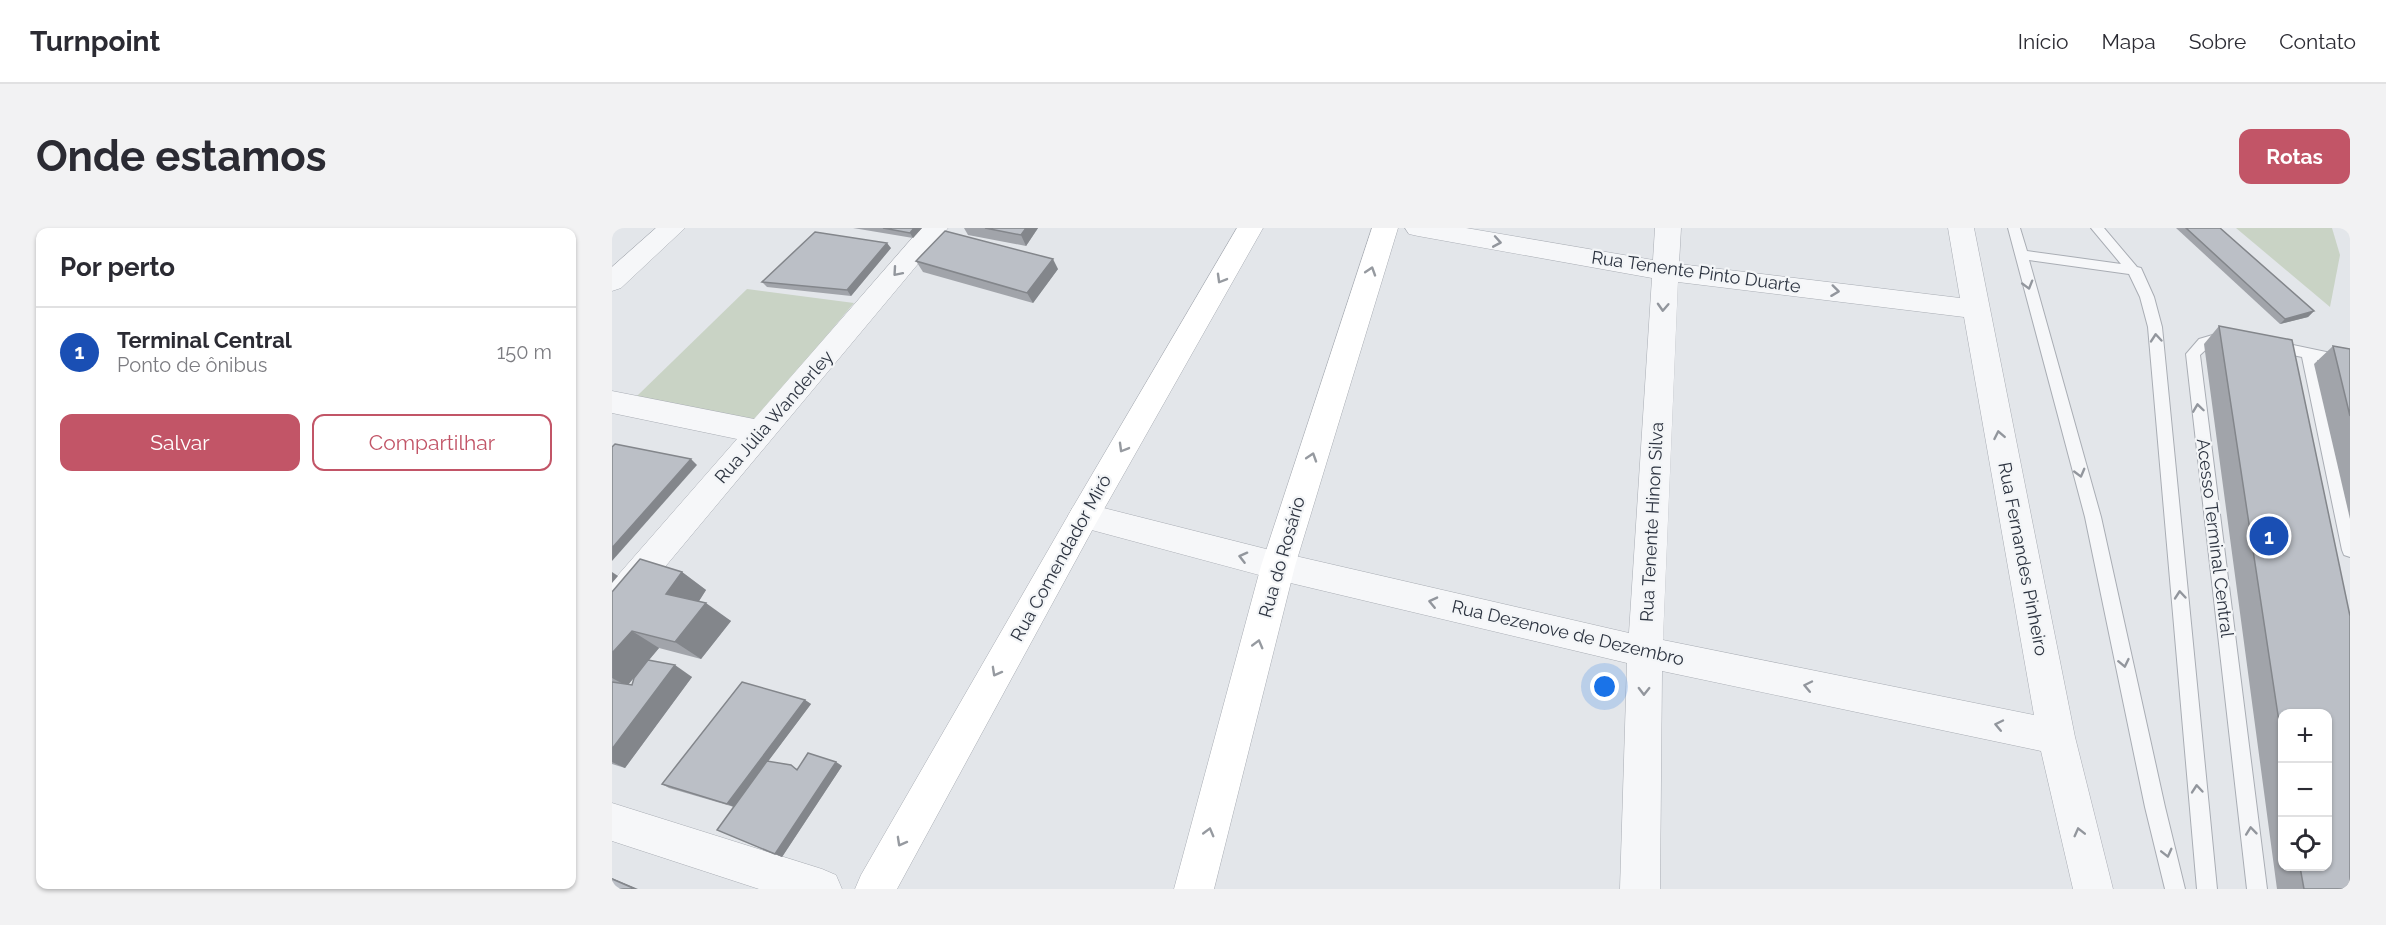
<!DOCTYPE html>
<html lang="pt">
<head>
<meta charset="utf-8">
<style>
	body { margin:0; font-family:Raleway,sans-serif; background:#f2f2f3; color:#2b2b33 }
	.controls { position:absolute; right:18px; bottom:18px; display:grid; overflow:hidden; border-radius:12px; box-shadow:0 2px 4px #0004 }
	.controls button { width:54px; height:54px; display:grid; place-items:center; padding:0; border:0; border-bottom:2px solid #e1e1e2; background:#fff; color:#2b2b33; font:30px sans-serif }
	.you { position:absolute; left:993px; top:459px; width:21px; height:21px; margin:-15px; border:4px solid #fff; border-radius:50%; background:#1a73e8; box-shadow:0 0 0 9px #1a73e833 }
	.badge { display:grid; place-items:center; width:39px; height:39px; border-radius:50%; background:#c25567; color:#fff; font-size:20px; font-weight:700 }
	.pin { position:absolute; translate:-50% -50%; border:3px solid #fff; box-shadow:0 2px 6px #0006 }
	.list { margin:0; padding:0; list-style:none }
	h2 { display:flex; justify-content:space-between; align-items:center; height:78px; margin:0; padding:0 24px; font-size:26px }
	h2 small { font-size:20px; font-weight:400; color:#7c7c81 }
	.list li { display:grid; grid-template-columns:39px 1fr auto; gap:18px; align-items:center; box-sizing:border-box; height:90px; padding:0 24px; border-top:2px solid #e1e1e2 }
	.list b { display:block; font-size:22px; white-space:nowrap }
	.list p { margin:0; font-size:20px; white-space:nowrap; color:#7c7c81 }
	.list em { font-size:20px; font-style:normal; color:#7c7c81 }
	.actions { display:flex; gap:12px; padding:18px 24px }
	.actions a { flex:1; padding:14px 0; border:2px solid #c25567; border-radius:12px; text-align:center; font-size:21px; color:#c25567 }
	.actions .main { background:#c25567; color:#fff }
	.icon { flex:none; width:33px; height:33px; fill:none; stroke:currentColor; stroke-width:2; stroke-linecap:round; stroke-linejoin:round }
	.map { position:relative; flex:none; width:1738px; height:661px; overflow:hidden; border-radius:12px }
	header { display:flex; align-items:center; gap:36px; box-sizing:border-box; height:84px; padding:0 30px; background:#fff; border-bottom:2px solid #e1e1e2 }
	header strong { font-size:28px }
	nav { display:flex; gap:33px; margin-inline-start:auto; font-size:21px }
	.intro { display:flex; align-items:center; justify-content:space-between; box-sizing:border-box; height:144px; padding:0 36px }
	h1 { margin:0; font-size:42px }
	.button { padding:15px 27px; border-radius:12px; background:#c25567; color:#fff; font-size:21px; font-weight:700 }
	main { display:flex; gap:36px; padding:0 36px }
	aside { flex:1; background:#fff; border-radius:12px; box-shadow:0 2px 4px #0004 }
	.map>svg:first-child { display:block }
	.green { fill:#c9d3c5 }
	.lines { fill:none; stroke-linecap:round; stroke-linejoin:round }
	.lane-casing { stroke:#a9adb4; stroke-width:2 }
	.street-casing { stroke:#a9adb4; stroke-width:1 }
	.secondary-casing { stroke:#a9adb4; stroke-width:1 }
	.lane { fill:#f6f7f9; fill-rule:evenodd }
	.street { fill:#f6f7f9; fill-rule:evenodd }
	.secondary { fill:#fff; fill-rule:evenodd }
	.wall { fill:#a1a4aa; fill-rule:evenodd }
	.shaded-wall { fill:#83868b }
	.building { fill:#bbbfc6; stroke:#83868b; stroke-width:1.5 }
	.oneway { stroke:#92969d }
	.oneway2 { stroke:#969aa0 }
	.labels { text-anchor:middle; stroke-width:4.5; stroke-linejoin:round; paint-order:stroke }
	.street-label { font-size:18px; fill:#2d3441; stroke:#f3f5f7 }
</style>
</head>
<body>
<header>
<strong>Turnpoint</strong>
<nav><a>Início</a><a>Mapa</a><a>Sobre</a><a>Contato</a></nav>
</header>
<div class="intro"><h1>Onde estamos</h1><a class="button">Rotas</a></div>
<main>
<aside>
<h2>Por perto<small></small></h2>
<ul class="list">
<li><span class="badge" style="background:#1a4fb4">1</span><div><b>Terminal Central</b><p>Ponto de ônibus</p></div><em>150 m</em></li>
</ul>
<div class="actions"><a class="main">Salvar</a><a>Compartilhar</a></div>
</aside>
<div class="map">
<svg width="1738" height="661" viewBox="0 0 1738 661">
	<rect width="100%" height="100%" fill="#e3e6ea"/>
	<g class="green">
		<path d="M 1624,0 L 1720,0 L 1728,27 L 1718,79 Z"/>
		<path d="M 135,61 L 242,75 L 144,192 L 25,168 Z"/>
	</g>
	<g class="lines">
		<defs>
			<g id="lane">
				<path d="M 1396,0 L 1408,0 L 1415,23 L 1509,36 L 1479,0 L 1492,0 L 1525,39 L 1529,40 L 1542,69 L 1550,99 L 1605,661 L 1585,661 L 1536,99 L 1528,69 L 1517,46 L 1417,32 L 1489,289 L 1553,579 L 1573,661 L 1553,661 L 1533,579 L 1473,289 Z"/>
				<path d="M 1604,106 L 1620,107 L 1622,111 L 1615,116 L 1600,116 L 1588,127 L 1655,661 L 1635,661 L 1574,126 L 1587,111 Z"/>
				<path d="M 1662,113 L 1738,129 L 1738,139 L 1705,132 L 1738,285 L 1738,329 L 1732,327 L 1730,322 L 1690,129 L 1657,122 L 1655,118 Z"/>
			</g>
			<g id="street">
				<path d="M 44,0 L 73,0 L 9,60 L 0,63 L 0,39 Z"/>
				<path d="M 309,0 L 336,0 L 12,388 L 0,393 L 0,354 L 125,211 L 0,185 L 0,163 L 142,191 Z"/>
				<path d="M 793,0 L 854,0 L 1041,32 L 1043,0 L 1069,0 L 1067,36 L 1348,70 L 1336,0 L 1362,0 L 1463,509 L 1501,661 L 1461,661 L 1429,523 L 1050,443 L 1048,661 L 1008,661 L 1015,435 L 666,352 L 461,297 L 456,288 L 461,279 L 472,275 L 666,324 L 1017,405 L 1040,50 L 806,8 L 797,6 ZM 1066,54 L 1352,89 L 1422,487 L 1051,412 Z"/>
				<path d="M 0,575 L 210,641 L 224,647 L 230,661 L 147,661 L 0,613 Z"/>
			</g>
			<g id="secondary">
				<path d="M 625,0 L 651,0 L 483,297 L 285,661 L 243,661 L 249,647 L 461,279 Z"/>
				<path d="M 760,0 L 786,0 L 683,338 L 602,661 L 562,661 L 649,338 Z"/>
			</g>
		</defs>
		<use href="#lane" class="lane-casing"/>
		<use href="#street" class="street-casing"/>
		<use href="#secondary" class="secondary-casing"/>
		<use href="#lane" class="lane"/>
		<use href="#street" class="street"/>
		<use href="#secondary" class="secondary"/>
	</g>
	<g class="wall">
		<path d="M 241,0 L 310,0 L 301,10 Z"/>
		<path d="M 352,0 L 426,0 L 414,18 L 356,7 Z"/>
		<path d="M 1564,0 L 1608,0 L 1702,83 L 1696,89 L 1668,96 Z"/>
		<path d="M 279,20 L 239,68 L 155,59 L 150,54 Z"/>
		<path d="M 304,33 L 446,41 L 421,75 L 311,44 Z"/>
		<path d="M 1607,98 L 1738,661 L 1665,661 L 1592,116 ZM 1671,486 L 1716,639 L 1671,639 Z"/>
		<path d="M 1721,118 L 1738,121 L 1738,291 L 1702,136 Z"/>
		<path d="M 70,344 L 94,362 L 87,373 L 119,393 L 89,431 L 47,420 L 37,432 L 80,449 L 13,540 L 0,536 L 0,364 ZM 25,446 L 20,457 L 16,457 Z"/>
		<path d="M 193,472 L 199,476 L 156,533 L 186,541 L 224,534 L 230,538 L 170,629 L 105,602 L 122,579 L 57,560 L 50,556 Z"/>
	</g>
	<g class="shaded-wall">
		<path d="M 302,0 L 310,0 L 301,10 L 298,5 Z"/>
		<path d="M 414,0 L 426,0 L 414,18 L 409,7 Z"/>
		<path d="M 275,15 L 279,20 L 239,68 L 235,62 Z"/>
		<path d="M 441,31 L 446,41 L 421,75 L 415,65 Z"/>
		<path d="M 1702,83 L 1696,89 L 1668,96 L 1673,91 Z"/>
		<path d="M 79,231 L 85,237 L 0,333 L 0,320 Z"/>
		<path d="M 0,344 L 6,348 L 0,355 Z"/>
		<path d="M 70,344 L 94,362 L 80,384 L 54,366 Z"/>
		<path d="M 94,375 L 119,393 L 89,431 L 63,414 Z"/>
		<path d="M 20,403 L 47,420 L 15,458 L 0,450 L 0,425 Z"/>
		<path d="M 63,437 L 80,449 L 13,540 L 0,534 L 0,521 Z"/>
		<path d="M 193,472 L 199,476 L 122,579 L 115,576 Z"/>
		<path d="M 224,534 L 230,538 L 170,629 L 163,626 Z"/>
		<path d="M 0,650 L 26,661 L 23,661 L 0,651 Z"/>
	</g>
	<g class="building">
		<path d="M 271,0 L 302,0 L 298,5 Z"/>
		<path d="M 373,0 L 414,0 L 409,7 Z"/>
		<path d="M 1574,0 L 1608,0 L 1702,83 L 1673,91 Z"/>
		<path d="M 333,3 L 441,31 L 415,65 L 304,33 Z"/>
		<path d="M 203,4 L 275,15 L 235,62 L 150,54 Z"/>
		<path d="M 1607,98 L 1680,112 L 1738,388 L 1738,661 L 1692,661 L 1688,639 L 1716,639 L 1716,486 L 1671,486 L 1671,520 Z"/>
		<path d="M 1721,118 L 1738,121 L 1738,188 Z"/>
		<path d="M 3,216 L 79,231 L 0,320 L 0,219 Z"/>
		<path d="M 28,331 L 70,344 L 54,366 L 94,375 L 63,414 L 20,403 L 0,425 L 0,364 Z"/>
		<path d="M 36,432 L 63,437 L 0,521 L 0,454 L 20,457 L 22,450 Z"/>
		<path d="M 130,454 L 193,472 L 115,576 L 50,556 Z"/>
		<path d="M 196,525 L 224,534 L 163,626 L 105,602 L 155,533 L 179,537 L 185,542 Z"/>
		<path d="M 0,651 L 23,661 L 0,661 Z"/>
	</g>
	<defs><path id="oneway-chevron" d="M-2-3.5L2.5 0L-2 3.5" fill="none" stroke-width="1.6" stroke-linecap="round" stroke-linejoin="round" transform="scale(1.5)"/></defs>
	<g class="oneway">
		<use href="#oneway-chevron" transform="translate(885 14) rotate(10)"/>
		<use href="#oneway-chevron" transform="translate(285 44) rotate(131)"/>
		<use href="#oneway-chevron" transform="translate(1416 57) rotate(74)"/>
		<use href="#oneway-chevron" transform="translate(1223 63) rotate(7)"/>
		<use href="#oneway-chevron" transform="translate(1051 79) rotate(93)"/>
		<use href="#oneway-chevron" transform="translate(1544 110) rotate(-95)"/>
		<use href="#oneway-chevron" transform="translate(1586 180) rotate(-98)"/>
		<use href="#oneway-chevron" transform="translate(1387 207) rotate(-101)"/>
		<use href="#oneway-chevron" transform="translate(1468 245) rotate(75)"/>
		<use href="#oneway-chevron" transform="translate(631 329) rotate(-166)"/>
		<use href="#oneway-chevron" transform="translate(1568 367) rotate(-95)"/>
		<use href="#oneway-chevron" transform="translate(821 374) rotate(-167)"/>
		<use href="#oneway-chevron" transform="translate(1512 435) rotate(78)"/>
		<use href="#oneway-chevron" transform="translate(1196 458) rotate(-168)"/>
		<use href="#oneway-chevron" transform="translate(1032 463) rotate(91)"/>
		<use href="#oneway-chevron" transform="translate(1387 497) rotate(-168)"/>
		<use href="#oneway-chevron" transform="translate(1585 561) rotate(-95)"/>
		<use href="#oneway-chevron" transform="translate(1639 603) rotate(-96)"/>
		<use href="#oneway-chevron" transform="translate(1467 604) rotate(-104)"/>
		<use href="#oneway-chevron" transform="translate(1555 625) rotate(76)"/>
	</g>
	<g class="oneway2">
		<use href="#oneway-chevron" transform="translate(759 43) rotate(-72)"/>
		<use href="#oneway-chevron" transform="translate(609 51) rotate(120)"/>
		<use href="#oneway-chevron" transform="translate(511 220) rotate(120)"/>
		<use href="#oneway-chevron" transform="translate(700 229) rotate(-72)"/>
		<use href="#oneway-chevron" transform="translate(646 416) rotate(-75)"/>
		<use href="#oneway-chevron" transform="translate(384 444) rotate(119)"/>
		<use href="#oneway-chevron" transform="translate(597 604) rotate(-75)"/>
		<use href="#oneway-chevron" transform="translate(289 614) rotate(119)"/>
	</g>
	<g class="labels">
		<g class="street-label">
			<text transform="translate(1084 44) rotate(8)" y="6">Rua Tenente Pinto Duarte</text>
			<text transform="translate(162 189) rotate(-49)" y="6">Rua Júlia Wanderley</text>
			<text transform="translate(1040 294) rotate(-87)" y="6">Rua Tenente Hinon Silva</text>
			<text transform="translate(1603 310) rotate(83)" y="6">Acesso Terminal Central</text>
			<text transform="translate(670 329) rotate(-74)" y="6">Rua do Rosário</text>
			<text transform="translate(449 330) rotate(-61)" y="6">Rua Comendador Miró</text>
			<text transform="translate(1411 331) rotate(79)" y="6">Rua Fernandes Pinheiro</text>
			<text transform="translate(956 405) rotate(13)" y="6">Rua Dezenove de Dezembro</text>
		</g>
	</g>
</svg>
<div class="controls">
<button>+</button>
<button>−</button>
<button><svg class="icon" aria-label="locate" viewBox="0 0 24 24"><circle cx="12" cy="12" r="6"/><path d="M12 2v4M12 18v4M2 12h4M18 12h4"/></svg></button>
</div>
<div class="you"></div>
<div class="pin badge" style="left:1657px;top:308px;background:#1a4fb4">1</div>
</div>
</main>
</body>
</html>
